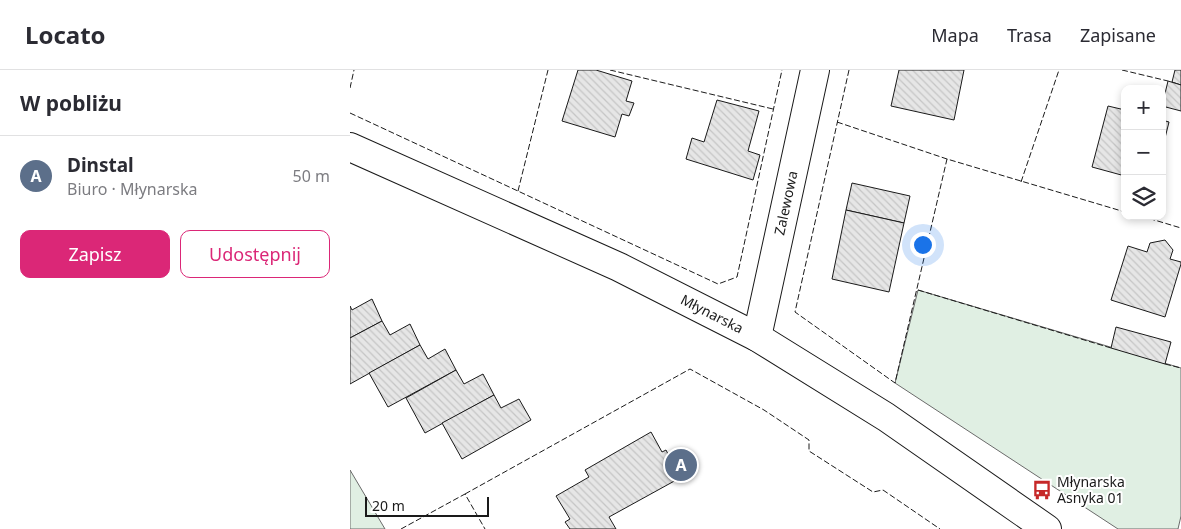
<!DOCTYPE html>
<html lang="pl">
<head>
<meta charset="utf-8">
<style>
	body { margin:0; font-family:"Noto Sans",sans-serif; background:#f7f7f7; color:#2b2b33 }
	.controls { position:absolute; right:15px; top:15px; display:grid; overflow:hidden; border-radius:10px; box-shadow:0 2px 8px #0003 }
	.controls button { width:45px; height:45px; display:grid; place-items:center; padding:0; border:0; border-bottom:1px solid #e1e1e2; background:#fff; color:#2b2b33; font:25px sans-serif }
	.scale { position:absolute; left:15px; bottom:12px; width:124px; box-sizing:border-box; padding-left:5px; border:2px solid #1a1a1a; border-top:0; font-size:14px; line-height:18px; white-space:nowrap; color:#1a1a1a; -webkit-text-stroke:4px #fff; paint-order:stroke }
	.you { position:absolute; left:572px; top:174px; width:18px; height:18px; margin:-12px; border:4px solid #fff; border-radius:50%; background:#1a73e8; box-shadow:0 0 0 8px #1a73e833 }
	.badge { display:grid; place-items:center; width:32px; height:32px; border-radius:50%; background:#db2777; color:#fff; font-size:16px; font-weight:700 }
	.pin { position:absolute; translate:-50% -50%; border:2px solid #fff; box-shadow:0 1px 5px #0006 }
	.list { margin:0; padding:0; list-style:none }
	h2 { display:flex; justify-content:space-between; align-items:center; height:65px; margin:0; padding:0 20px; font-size:21px }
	h2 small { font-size:16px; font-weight:400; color:#7c7c81 }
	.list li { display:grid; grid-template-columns:32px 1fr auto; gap:15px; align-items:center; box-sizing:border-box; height:80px; padding:0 20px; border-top:1px solid #e1e1e2 }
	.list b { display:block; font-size:19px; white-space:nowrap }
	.list p { margin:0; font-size:16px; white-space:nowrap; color:#7c7c81 }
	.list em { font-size:16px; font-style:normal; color:#7c7c81 }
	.actions { display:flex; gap:10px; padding:15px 20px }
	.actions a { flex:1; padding:11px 0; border:1px solid #db2777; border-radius:10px; text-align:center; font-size:18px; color:#db2777 }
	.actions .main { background:#db2777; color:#fff }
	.icon { flex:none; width:28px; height:28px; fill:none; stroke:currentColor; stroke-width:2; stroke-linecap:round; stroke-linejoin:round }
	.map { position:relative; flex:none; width:831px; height:459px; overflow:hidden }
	header { display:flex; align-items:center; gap:30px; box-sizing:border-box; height:70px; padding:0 25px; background:#fff; border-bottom:1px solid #e1e1e2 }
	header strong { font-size:24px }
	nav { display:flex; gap:28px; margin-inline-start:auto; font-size:18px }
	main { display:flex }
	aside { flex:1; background:#fff }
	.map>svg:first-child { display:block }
	.green { fill:#e0efe3; stroke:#6a6a6a }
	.building { fill:url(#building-back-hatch); stroke:#1a1a1a }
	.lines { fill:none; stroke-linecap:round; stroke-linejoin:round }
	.street-casing { stroke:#1a1a1a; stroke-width:30 }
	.secondary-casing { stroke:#1a1a1a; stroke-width:30 }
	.street { stroke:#fff; stroke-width:28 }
	.secondary { stroke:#fff; stroke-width:28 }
	.fence { stroke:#1a1a1a; stroke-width:1; stroke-dasharray:6 2.5; stroke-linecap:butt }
	.labels { text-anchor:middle; stroke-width:4; stroke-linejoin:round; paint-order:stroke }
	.street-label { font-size:14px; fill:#1a1a1a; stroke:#fff }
	.poi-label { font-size:14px; fill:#1a1a1a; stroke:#fff; text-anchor:start }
</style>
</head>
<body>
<header>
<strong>Locato</strong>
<nav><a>Mapa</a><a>Trasa</a><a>Zapisane</a></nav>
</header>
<main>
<aside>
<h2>W pobliżu<small></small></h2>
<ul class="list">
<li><span class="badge" style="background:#5c6f8a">A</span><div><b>Dinstal</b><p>Biuro · Młynarska</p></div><em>50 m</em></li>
</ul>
<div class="actions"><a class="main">Zapisz</a><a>Udostępnij</a></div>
</aside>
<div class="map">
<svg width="831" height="459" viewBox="0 0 831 459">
	<defs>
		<pattern id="building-back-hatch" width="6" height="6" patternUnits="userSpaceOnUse" patternTransform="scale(1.25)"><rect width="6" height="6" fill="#e6e6e6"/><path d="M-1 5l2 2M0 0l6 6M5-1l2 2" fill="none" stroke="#c5c5c5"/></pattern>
	</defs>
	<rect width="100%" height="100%" fill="#fff"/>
	<g class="green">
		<path d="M 568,220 L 831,298 L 831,446 L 828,459 L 768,459 L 545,313 Z"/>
		<path d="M 0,400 L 35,459 L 0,459 Z"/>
	</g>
	<g class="building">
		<path d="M 228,0 L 246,0 L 282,11 L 276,31 L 284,33 L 279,46 L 272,44 L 265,67 L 212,51 Z"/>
		<path d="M 549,0 L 614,0 L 604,50 L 541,36 Z"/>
		<path d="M 825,0 L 831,0 L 831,15 L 822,12 Z"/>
		<path d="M 818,11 L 831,15 L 831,41 L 812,36 Z"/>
		<path d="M 367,30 L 409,41 L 398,81 L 410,85 L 403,110 L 336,89 L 342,68 L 354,72 Z"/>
		<path d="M 758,36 L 775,40 L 775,106 L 742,97 Z"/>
		<path d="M 812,50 L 819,52 L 812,80 Z"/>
		<path d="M 502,113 L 560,126 L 554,153 L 496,140 Z"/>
		<path d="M 496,140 L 554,153 L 539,222 L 482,209 Z"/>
		<path d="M 815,170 L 823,180 L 820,189 L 831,192 L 831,194 L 815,247 L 761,230 L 778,176 L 797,182 L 800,173 Z"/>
		<path d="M 22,229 L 32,251 L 0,268 L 0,236 L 2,240 Z"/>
		<path d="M 32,251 L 40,265 L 60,254 L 70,275 L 0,314 L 0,268 Z"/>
		<path d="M 766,257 L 821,272 L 815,294 L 761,278 Z"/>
		<path d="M 70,275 L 78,289 L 95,279 L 106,300 L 38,337 L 19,303 Z"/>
		<path d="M 106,300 L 114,314 L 133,304 L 144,325 L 75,363 L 56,328 Z"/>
		<path d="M 144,325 L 151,338 L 169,329 L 181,350 L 112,389 L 92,353 Z"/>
		<path d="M 301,362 L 312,382 L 316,380 L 326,400 L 324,401 L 328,409 L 259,447 L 266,459 L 220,459 L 215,452 L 220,449 L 206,426 L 239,407 L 235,400 Z"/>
	</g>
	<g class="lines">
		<defs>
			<path id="street" d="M 407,267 L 465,0"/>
			<path id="secondary" d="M 0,77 L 269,197 L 407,267 L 536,347 L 697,459"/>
		</defs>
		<use href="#street" class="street-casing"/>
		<use href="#secondary" class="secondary-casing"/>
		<use href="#street" class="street"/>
		<use href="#secondary" class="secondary"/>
		<g class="fence">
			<path d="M 260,0 L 423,39"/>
			<path d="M 499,0 L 445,242 L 545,313 L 597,89 L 775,142"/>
			<path d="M 772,0 L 818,11"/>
			<path d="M 0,18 L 4,0"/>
			<path d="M 0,43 L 368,214 L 387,207 L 432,0"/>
			<path d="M 487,52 L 597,89"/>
			<path d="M 671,112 L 709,0"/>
			<path d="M 168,121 L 198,0"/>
			<path d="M 791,146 L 831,158"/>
			<path d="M 568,220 L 761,278"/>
			<path d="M 815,294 L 831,298"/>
			<path d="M 115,424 L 340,299 L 414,340 L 459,370 L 459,381 L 523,422 L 533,420 L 590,459"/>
			<path d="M 51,459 L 115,424 L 135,459"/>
		</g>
	</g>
	<defs>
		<symbol id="bus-bare" viewBox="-9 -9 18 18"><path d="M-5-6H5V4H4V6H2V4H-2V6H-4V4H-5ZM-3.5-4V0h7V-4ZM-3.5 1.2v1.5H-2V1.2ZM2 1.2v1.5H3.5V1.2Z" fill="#c62828" stroke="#fff" stroke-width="2.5" paint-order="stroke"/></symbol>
	</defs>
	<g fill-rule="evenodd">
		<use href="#bus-bare" x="678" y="406" width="28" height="28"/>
	</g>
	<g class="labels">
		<g class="street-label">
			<text transform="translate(436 133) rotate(-78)" y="5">Zalewowa</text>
			<text transform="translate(362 244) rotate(27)" y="5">Młynarska</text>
		</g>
		<g class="poi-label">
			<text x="707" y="417">Młynarska<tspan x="707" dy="16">Asnyka 01</tspan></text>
		</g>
	</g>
</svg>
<div class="controls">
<button>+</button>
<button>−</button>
<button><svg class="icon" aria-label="layers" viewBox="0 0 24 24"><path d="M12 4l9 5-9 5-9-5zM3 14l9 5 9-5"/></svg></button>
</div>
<div class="scale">20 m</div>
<div class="you"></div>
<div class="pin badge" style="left:331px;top:395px;background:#5c6f8a">A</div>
</div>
</main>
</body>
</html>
